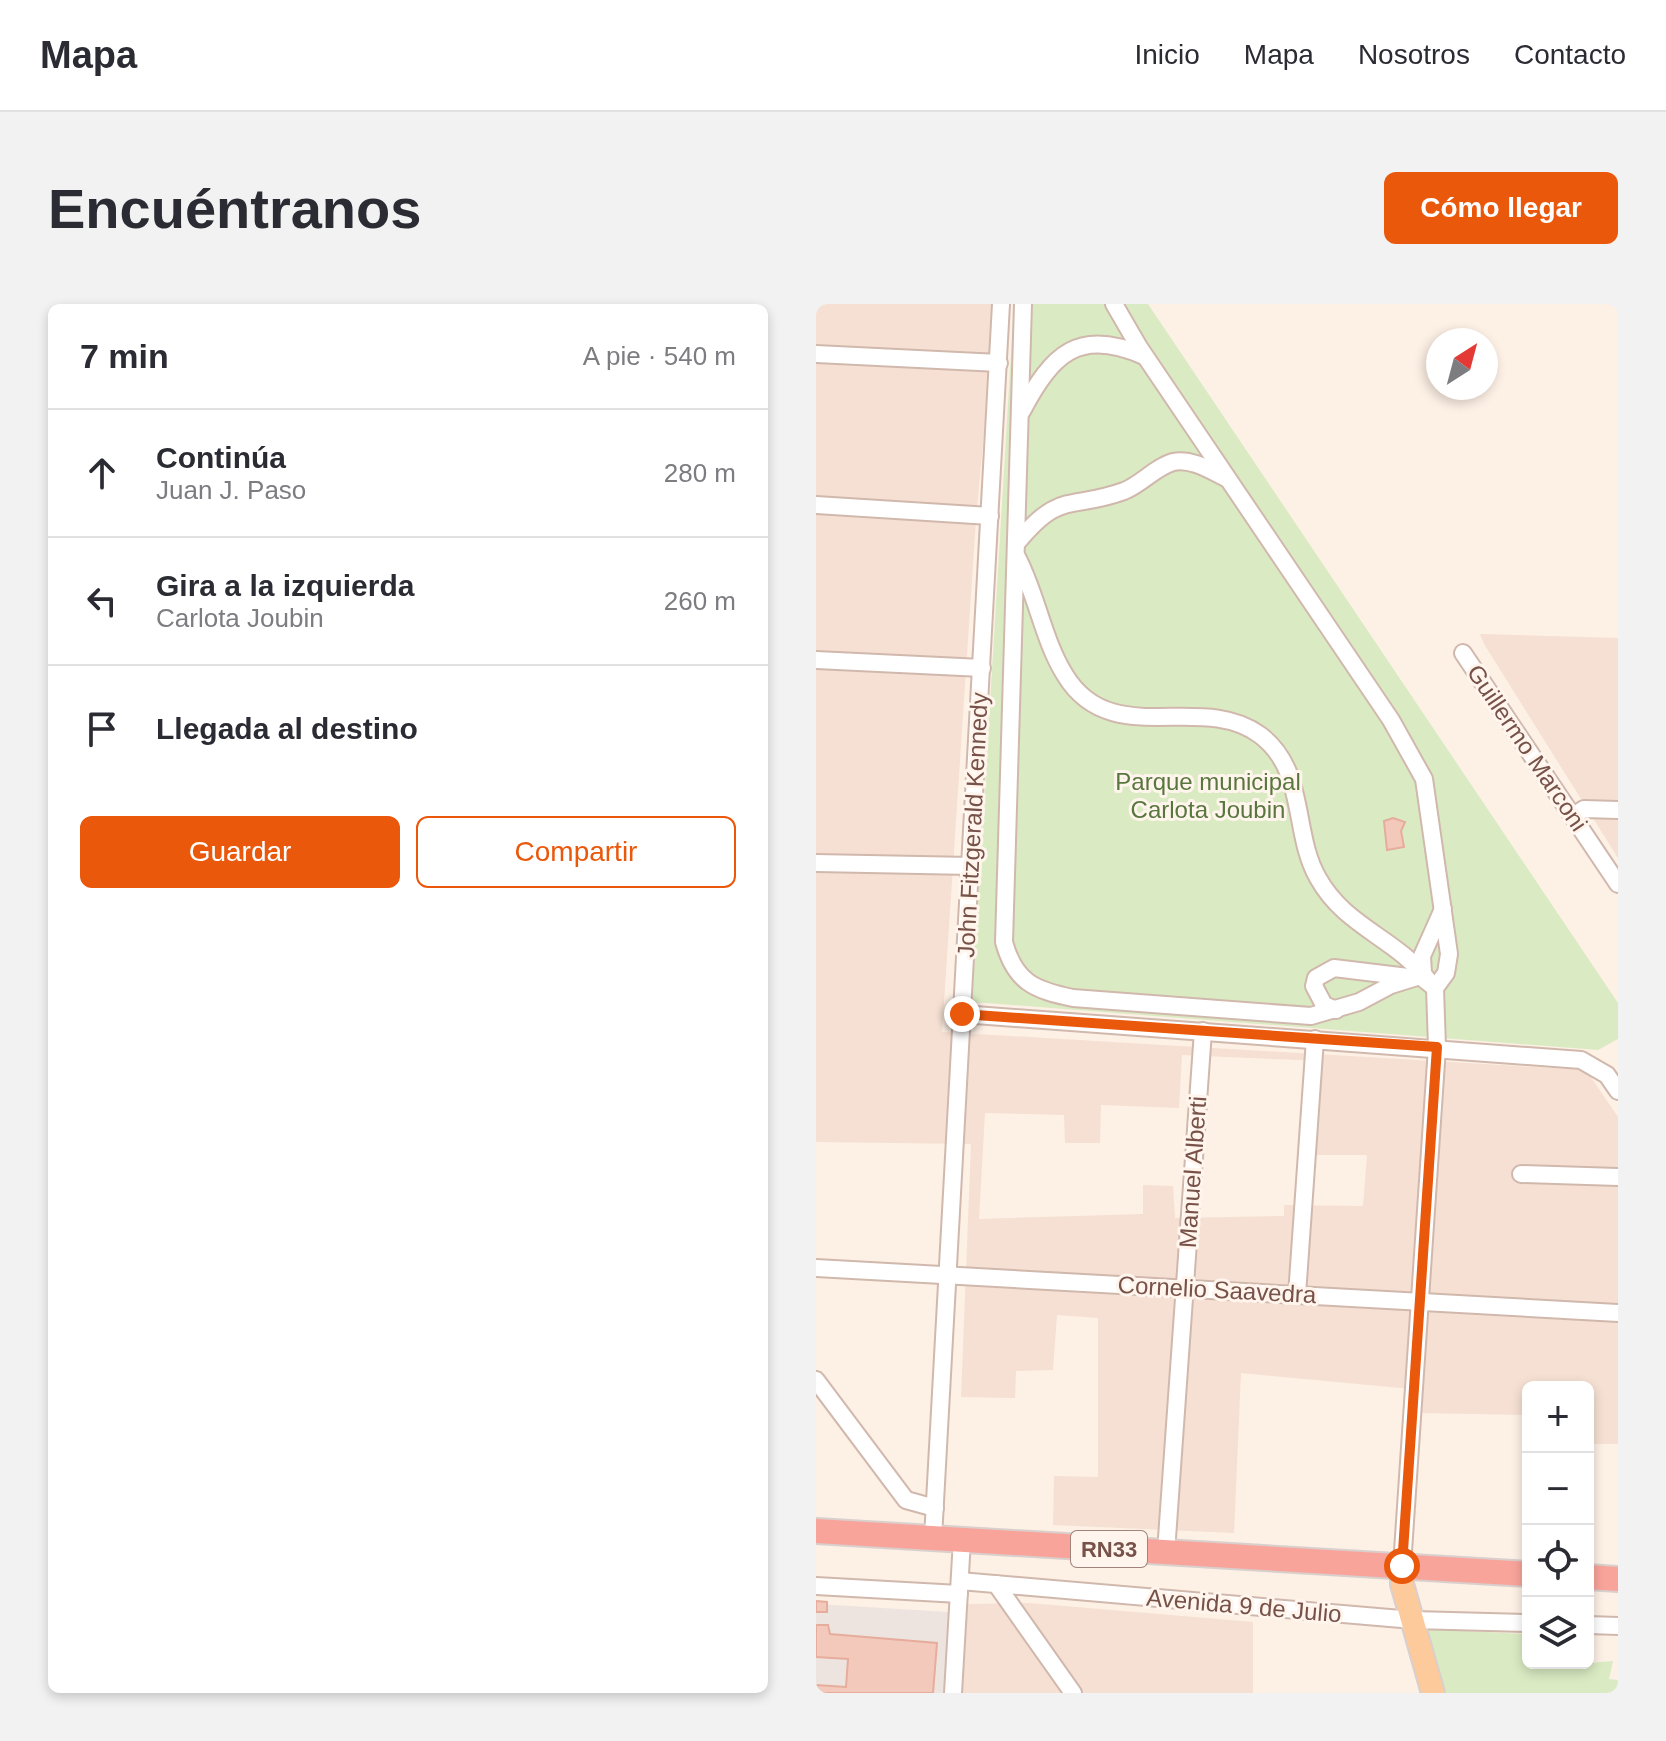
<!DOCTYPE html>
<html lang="es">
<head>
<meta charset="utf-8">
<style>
	body { margin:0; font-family:Arial,sans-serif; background:#f2f2f3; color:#2b2b33 }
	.controls { position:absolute; right:24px; bottom:24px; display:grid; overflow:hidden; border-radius:12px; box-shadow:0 4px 12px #0003 }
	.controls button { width:72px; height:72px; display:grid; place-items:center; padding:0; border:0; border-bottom:2px solid #e1e1e2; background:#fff; color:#2b2b33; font:40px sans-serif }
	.compass { position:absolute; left:610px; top:24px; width:72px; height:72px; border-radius:50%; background:#fff; box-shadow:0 4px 12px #0003; rotate:36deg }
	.stop { position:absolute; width:24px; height:24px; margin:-18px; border:6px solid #ea580c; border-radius:50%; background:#fff }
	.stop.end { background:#ea580c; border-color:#fff; box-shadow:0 2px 8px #0008 }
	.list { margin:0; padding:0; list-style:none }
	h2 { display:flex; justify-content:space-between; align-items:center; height:104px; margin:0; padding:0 32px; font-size:34px }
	h2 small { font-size:26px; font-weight:400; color:#7c7c81 }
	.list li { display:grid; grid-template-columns:52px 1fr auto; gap:24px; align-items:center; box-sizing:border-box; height:128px; padding:0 32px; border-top:2px solid #e1e1e2 }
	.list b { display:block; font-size:30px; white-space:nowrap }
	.list p { margin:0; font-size:26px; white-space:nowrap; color:#7c7c81 }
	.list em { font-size:26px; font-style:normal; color:#7c7c81 }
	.actions { display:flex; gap:16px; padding:24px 32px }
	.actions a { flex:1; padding:18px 0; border:2px solid #ea580c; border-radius:12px; text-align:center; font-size:28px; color:#ea580c }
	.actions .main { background:#ea580c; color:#fff }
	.icon { flex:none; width:44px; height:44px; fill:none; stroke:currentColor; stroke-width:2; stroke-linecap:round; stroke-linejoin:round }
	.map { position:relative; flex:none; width:802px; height:1389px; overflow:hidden; border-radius:12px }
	header { display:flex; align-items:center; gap:48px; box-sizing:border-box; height:112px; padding:0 40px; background:#fff; border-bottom:2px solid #e1e1e2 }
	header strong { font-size:38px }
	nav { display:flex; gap:44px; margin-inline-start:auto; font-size:28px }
	.intro { display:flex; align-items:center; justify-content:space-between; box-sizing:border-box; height:192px; padding:0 48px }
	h1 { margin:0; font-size:56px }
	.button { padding:20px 36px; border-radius:12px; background:#ea580c; color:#fff; font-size:28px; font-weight:700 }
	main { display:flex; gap:48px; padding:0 48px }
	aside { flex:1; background:#fff; border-radius:12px; box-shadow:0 4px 12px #0003 }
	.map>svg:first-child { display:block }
	.residential { fill:#f5e0d3; fill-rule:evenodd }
	.industrial { fill:#ede4df }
	.green { fill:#daebc3 }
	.building { fill:#f3c9bc; stroke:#e6ad9c; stroke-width:2 }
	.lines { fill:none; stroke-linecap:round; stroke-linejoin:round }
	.minor-casing { stroke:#d1b8ad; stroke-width:20 }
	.major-casing { stroke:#d9cfcc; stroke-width:26 }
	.highway-casing { stroke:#d9cfcc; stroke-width:28 }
	.minor { stroke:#fff; stroke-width:16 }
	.major { stroke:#fdca9c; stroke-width:22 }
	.highway { stroke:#f9a49b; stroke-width:24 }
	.route { stroke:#ea580c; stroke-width:10 }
	.labels { text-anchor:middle; stroke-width:6; stroke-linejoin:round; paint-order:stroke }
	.shield { fill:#fff5ec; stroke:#a0837a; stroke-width:2 }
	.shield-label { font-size:22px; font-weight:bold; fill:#775249 }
	.street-label { font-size:24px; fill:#775249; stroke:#fff5ec }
	.park-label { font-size:24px; fill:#58773e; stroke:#fff5ec }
</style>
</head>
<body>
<header>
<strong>Mapa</strong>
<nav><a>Inicio</a><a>Mapa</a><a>Nosotros</a><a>Contacto</a></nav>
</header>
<div class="intro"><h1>Encuéntranos</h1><a class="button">Cómo llegar</a></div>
<main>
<aside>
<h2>7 min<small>A pie · 540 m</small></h2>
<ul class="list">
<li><svg class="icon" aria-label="ahead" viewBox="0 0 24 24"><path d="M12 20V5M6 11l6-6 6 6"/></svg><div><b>Continúa</b><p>Juan J. Paso</p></div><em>280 m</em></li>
<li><svg class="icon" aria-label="left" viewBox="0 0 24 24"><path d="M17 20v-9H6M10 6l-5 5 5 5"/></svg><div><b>Gira a la izquierda</b><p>Carlota Joubin</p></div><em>260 m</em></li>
<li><svg class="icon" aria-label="arrive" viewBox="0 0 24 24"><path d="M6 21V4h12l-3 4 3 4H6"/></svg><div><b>Llegada al destino</b></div></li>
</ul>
<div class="actions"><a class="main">Guardar</a><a>Compartir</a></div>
</aside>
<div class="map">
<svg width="802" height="1389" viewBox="0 0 802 1389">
	<rect width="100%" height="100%" fill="#fdf0e5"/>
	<g class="residential">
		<path d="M 0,0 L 180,0 L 160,215 L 126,728 L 770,766 L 802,813 L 802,1140 L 772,1140 L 772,1083 L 712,1083 L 712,1111 L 603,1109 L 595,1085 L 425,1069 L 418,1229 L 237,1221 L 238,1172 L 282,1173 L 282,1014 L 241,1011 L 237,1066 L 200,1067 L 199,1094 L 145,1093 L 155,840 L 0,838 ZM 366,751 L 503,757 L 497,851 L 551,851 L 547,902 L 468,901 L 468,912 L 359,914 L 357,882 L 327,881 L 327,910 L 163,915 L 169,809 L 248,811 L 249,839 L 284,839 L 285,801 L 363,804 Z"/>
		<path d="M 664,330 L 802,334 L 802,554 L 668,340 Z"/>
		<path d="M 213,1299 L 437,1318 L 437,1389 L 146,1389 L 152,1300 Z"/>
	</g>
	<path class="industrial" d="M 0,1300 L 132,1308 L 129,1389 L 0,1389 Z"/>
	<g class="green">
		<path d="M 198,0 L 332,0 L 802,699 L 802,735 L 782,746 L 156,698 Z"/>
		<path d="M 608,1325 L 712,1330 L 712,1359 L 772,1359 L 772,1333 L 773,1359 L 797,1357 L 793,1375 L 802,1376 L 802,1389 L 625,1389 Z"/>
	</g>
	<g class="building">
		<path d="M 577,514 L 589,518 L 585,527 L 588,543 L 571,546 L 568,517 Z"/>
		<path d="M 0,1297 L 11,1298 L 11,1308 L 0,1308 Z"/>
		<path d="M 0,1321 L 12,1321 L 14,1330 L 121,1339 L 117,1389 L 0,1389 L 0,1381 L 30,1383 L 32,1355 L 0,1353 Z"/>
	</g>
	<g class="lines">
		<defs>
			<g id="minor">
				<path d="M 207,0 L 188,638 C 199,678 218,686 257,694 L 495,712 L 543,698 L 575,681 L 604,672 L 619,684"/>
				<path d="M 298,0 L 323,43 L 575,416 L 608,475 L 633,650 L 630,669 L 619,684 L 621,743 L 586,1262"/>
				<path d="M 0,50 L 183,59"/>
				<path d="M 206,107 C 236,50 263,23 328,52"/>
				<path d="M 0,201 L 174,212"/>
				<path d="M 200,240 C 245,185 253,207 308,187 C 326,180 339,163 357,158 C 375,154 394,166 410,174"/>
				<path d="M 201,253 C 221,291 227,336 249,371 C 295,447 385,387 444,431 C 491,466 476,529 502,574 C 529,623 580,634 612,676"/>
				<path d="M 647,349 L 802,580"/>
				<path d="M 0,356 L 166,364"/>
				<path d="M 757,512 L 768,505 L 802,506"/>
				<path d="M 0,559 L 155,562"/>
				<path d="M 607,669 L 606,652 L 627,605"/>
				<path d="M 520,706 L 508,701 L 498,682 L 500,674 L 518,664 L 592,673"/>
				<path d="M 146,710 L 765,756 L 791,771 L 802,787"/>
				<path d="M 705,870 L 802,873"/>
				<path d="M 0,964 L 802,1009"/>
				<path d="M 481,991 L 499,735"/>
				<path d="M 0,1076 L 90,1196 L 119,1204"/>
				<path d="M 117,1234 L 185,0"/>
				<path d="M 350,1248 L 387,727"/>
				<path d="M 144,1277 L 597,1316 L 712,1319"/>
				<path d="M 180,1280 L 257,1389"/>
				<path d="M 0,1282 L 143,1290"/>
				<path d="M 772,1321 L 802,1322"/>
				<path d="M 137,1389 L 146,1236"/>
			</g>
			<path id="major" d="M 586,1262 L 586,1280 L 617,1389"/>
			<g id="highway">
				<path d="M 0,1227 L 712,1270"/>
				<path d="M 772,1273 L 802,1275"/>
			</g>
		</defs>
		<use href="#minor" class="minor-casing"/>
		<use href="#major" class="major-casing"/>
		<use href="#highway" class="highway-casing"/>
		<use href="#minor" class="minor"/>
		<use href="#major" class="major"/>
		<use href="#highway" class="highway"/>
	</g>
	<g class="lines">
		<path class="route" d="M 146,710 L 621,743 L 586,1262"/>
	</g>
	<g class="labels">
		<rect class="shield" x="255" y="1227" width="76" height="36" rx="6"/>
		<g class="shield-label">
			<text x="293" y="1253">RN33</text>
		</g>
		<g class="street-label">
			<text transform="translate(711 444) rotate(56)" y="8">Guillermo Marconi</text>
			<text transform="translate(157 521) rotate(-87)" y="8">John Fitzgerald Kennedy</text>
			<text transform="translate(377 868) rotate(-86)" y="8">Manuel Alberti</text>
			<text transform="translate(401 986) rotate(3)" y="8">Cornelio Saavedra</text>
			<text transform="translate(428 1302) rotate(5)" y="8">Avenida 9 de Julio</text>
		</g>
		<g class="park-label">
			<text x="392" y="486">Parque municipal<tspan x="392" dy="28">Carlota Joubin</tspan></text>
		</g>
	</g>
</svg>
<div class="controls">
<button>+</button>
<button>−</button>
<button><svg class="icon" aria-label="locate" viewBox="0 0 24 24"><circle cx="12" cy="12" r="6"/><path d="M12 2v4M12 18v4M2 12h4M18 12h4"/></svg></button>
<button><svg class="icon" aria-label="layers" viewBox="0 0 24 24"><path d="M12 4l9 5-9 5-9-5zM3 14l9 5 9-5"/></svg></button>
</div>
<svg class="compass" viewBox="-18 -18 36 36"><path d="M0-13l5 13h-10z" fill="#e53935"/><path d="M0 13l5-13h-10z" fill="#7c7c81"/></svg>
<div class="stop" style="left:586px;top:1262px"></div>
<div class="stop end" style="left:146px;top:710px"></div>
</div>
</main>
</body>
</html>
